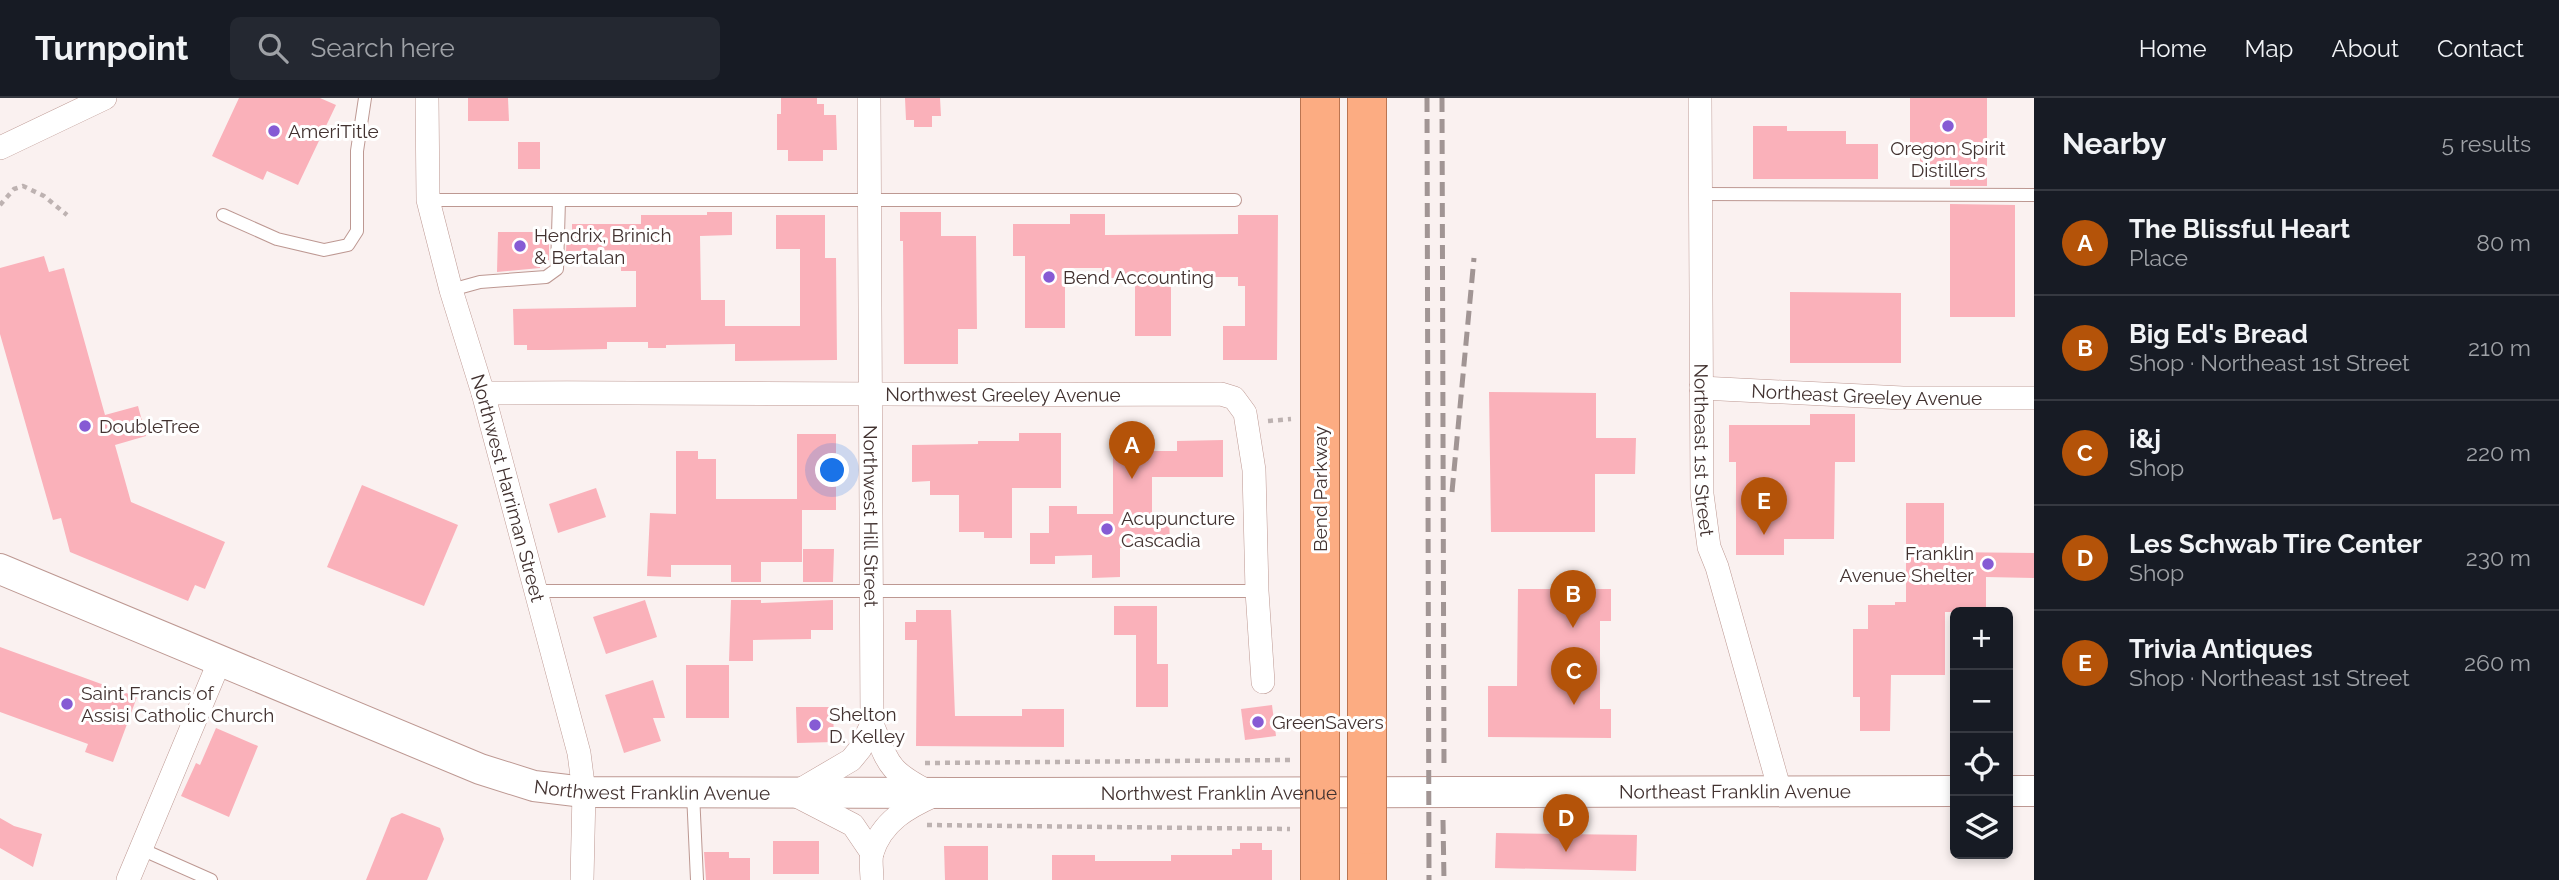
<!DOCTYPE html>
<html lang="en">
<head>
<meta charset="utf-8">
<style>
	body { margin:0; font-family:Raleway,sans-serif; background:#242831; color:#f1f3f6 }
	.controls { position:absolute; right:21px; bottom:21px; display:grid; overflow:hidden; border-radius:10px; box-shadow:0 4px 10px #0003 }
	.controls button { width:63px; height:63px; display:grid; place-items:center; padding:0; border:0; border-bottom:2px solid #363941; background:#171b24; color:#f1f3f6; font:35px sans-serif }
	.you { position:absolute; left:833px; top:373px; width:24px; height:24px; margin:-18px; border:5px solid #fff; border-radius:50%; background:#1a73e8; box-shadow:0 0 0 10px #1a73e833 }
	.badge { display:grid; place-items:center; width:46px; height:46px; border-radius:50%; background:#b45309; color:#fff; font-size:23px; font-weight:700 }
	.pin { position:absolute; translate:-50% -58px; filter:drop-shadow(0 2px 4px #0008) }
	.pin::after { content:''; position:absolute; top:37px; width:24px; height:21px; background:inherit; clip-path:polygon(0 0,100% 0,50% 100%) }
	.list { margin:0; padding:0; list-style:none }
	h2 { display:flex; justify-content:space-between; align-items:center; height:91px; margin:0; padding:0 28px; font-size:30px }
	h2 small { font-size:23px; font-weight:400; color:#9ea1a6 }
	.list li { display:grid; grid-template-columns:46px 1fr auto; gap:21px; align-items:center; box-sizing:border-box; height:105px; padding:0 28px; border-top:2px solid #363941 }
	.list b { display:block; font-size:26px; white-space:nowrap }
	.list p { margin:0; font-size:23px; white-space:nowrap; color:#9ea1a6 }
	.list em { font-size:23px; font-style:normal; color:#9ea1a6 }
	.icon { flex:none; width:38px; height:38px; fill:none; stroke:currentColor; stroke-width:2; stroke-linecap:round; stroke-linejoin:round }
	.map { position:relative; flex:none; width:2034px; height:782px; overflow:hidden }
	header { display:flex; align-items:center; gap:42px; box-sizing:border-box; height:98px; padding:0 35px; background:#171b24; border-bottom:2px solid #363941 }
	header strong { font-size:33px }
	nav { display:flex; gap:38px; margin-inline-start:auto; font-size:24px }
	.search { width:490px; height:63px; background:#242831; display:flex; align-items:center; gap:18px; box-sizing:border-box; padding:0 24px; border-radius:10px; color:#9ea1a6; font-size:26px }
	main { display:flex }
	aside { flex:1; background:#171b24 }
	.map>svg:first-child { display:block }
	.building { fill:#fab1ba }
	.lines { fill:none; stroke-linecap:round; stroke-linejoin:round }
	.service-casing { stroke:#bd9892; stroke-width:14 }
	.minor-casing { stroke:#bd9892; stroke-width:24 }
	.tertiary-casing { stroke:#bd9892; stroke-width:32 }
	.trunk-casing { stroke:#bb7450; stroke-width:40 }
	.path { stroke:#bdb2b1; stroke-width:4.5; stroke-dasharray:5 5; stroke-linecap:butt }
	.service { stroke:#fff; stroke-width:12 }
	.minor { stroke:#fff; stroke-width:23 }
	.tertiary { stroke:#fff; stroke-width:30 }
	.trunk { stroke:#fcac82; stroke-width:38 }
	.rail { stroke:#a19594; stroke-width:5; stroke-dasharray:14 7; stroke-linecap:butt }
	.trunk-bridge-casing { stroke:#bb7450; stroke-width:40; stroke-linecap:butt }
	.trunk-bridge { stroke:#fcac82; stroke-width:38 }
	.poi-dot { fill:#865bd4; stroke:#fff; stroke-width:2.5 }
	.labels { text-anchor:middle; stroke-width:6; stroke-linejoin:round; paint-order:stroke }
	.poi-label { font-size:19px; fill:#423230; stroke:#fff; text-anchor:start }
	.street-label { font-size:19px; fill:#423230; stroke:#fff }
</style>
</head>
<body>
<header>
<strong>Turnpoint</strong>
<div class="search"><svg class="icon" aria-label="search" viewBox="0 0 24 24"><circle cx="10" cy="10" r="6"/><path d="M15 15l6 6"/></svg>Search here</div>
<nav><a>Home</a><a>Map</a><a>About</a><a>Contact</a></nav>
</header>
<main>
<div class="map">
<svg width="2034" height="782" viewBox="0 0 2034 782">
	<rect width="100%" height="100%" fill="#faf1f0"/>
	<g class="building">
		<path d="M 239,0 L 320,0 L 336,7 L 298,87 L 267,73 L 263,82 L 212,58 Z"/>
		<path d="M 468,0 L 508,0 L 509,23 L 468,23 Z"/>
		<path d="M 781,0 L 817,0 L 817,6 L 824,6 L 824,17 L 836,17 L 837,52 L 823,52 L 823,63 L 788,63 L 788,52 L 777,52 L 777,16 L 781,16 Z"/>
		<path d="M 905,0 L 940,0 L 941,18 L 932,18 L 932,29 L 914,29 L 914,22 L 906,22 Z"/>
		<path d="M 1910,0 L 1987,0 L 1987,88 L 1950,88 L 1950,81 L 1920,81 L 1920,56 L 1910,56 Z"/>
		<path d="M 1753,28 L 1787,28 L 1787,33 L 1846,33 L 1846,46 L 1878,46 L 1878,81 L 1753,81 Z"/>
		<rect x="518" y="44" width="22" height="27"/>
		<path d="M 1950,106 L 2015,107 L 2015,219 L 1950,219 Z"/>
		<path d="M 707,114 L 732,114 L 732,137 L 700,138 L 701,202 L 725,202 L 725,228 L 800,228 L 800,151 L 776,151 L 776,117 L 825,117 L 825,160 L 836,160 L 837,262 L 735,263 L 735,246 L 666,247 L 666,250 L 648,250 L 648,244 L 607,244 L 607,251 L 549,252 L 527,252 L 527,247 L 514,247 L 513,211 L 636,209 L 636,173 L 621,173 L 621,152 L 566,153 L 567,134 L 572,134 L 572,126 L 641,126 L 641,117 L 707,117 Z"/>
		<path d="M 900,114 L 941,114 L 941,138 L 976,138 L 977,231 L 958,231 L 958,266 L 904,266 L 903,143 L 900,143 Z"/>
		<path d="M 1070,116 L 1105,116 L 1105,137 L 1238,136 L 1238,117 L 1278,117 L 1277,262 L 1223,262 L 1223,228 L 1245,228 L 1245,188 L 1238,188 L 1238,179 L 1171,179 L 1171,238 L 1135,238 L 1135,180 L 1102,180 L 1102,170 L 1065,170 L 1065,230 L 1025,230 L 1025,158 L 1013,158 L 1013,126 L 1070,126 Z"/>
		<path d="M 498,134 L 549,134 L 549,162 L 540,162 L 540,170 L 497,174 Z"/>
		<path d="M 44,158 L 49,174 L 64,170 L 105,317 L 138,308 L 146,338 L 115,347 L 131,404 L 225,444 L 205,491 L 195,487 L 188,503 L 70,454 L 61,420 L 53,422 L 0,236 L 0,170 Z"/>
		<path d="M 1790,194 L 1901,195 L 1901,265 L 1790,265 Z"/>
		<path d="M 1489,294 L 1596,295 L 1596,340 L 1636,340 L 1635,376 L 1595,376 L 1595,434 L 1491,434 Z"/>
		<path d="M 1810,316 L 1855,316 L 1855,364 L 1835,364 L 1834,441 L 1784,441 L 1784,457 L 1736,457 L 1736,364 L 1729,364 L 1729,327 L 1810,327 Z"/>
		<path d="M 1019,335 L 1061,335 L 1061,390 L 1012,390 L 1012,440 L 984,440 L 984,434 L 959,434 L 959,397 L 930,397 L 930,383 L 912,384 L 912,347 L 978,346 L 978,343 L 1019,343 Z"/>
		<path d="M 797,336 L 836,336 L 836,412 L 802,412 L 802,464 L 761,464 L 761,484 L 731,484 L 731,467 L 671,467 L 671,479 L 647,478 L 650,415 L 676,416 L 676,353 L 698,353 L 698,361 L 716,361 L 716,401 L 797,401 Z"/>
		<path d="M 1223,342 L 1223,379 L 1152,379 L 1152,415 L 1169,415 L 1170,450 L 1120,450 L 1120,479 L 1092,480 L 1092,457 L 1055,458 L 1055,466 L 1030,466 L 1030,435 L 1049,435 L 1049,408 L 1077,408 L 1077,416 L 1113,416 L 1113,353 L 1177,353 L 1177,343 Z"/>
		<path d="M 362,387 L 458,427 L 424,508 L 327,469 Z"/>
		<path d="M 596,390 L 606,419 L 558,435 L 549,406 Z"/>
		<path d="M 1906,405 L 1944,405 L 1944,454 L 2034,455 L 2034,480 L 1986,479 L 1986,514 L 1945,514 L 1945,577 L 1891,577 L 1890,633 L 1860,633 L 1860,599 L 1853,599 L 1853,531 L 1868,531 L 1868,507 L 1895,507 L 1895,504 L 1906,504 Z"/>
		<path d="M 803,451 L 834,451 L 833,484 L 803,484 Z"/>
		<path d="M 1518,491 L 1611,491 L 1611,523 L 1600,523 L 1600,611 L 1611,611 L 1611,640 L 1488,639 L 1488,588 L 1517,588 Z"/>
		<path d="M 645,502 L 657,539 L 606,556 L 593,519 Z"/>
		<path d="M 731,502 L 761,502 L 761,505 L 833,502 L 833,532 L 811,532 L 811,541 L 753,542 L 753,563 L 729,563 Z"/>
		<path d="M 1114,508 L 1157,508 L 1157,566 L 1168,566 L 1168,609 L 1136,609 L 1136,537 L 1114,537 Z"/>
		<path d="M 916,512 L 951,512 L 955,618 L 1022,618 L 1022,611 L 1064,611 L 1064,649 L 916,648 L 917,542 L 905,542 L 905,524 L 916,524 Z"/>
		<path d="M 0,549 L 137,599 L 113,664 L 85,654 L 88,646 L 0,614 Z"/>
		<rect x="686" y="567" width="43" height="53"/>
		<path d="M 653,582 L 665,620 L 653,620 L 661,643 L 624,655 L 605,597 Z"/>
		<path d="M 1272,607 L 1276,638 L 1245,642 L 1241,611 Z"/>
		<path d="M 796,609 L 833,609 L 834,644 L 797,645 Z"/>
		<path d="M 216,630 L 258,648 L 229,719 L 181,698 L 196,665 L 200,667 Z"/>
		<path d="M 402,715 L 440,730 L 444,741 L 427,782 L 366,782 L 391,720 Z"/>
		<path d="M 0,720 L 14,728 L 42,736 L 33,769 L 0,750 Z"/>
		<path d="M 1496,735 L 1637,737 L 1636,773 L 1495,770 Z"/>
		<rect x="773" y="743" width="46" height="33"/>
		<path d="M 1240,745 L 1262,745 L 1262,752 L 1272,752 L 1272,782 L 1052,782 L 1052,757 L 1095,757 L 1095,763 L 1171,763 L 1171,757 L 1232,757 L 1232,751 L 1240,751 Z"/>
		<path d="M 944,748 L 988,748 L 988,782 L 945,782 Z"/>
		<path d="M 704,754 L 729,754 L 729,760 L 750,760 L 750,782 L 706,782 Z"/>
	</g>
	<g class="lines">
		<defs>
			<g id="service">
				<path d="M 1700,96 L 2034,97"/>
				<path d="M 428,102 L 1235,102"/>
				<path d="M 223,117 L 277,141 L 324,152 L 348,147 L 357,133 L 357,53 L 365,0"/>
				<path d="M 451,192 L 480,184 L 546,179 L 557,171 L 559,102"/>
				<path d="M 535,493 L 1257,493"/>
				<path d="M 693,695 L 697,782"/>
				<path d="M 141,751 L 211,782"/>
			</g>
			<g id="minor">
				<path id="s1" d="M 427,0 L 428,102 L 451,192 L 483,295 L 579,655 L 584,694 L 582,782"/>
				<path id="s2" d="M 869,0 L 872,626 C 889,667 888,673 929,694"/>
				<path id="s3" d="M 1700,0 L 1702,396 L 1709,449 L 1717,469 L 1780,693"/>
				<path d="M 0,50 L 105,0"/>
				<path id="s4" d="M 1701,290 L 1903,300 L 2034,300"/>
				<path id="s5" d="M 483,295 C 729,294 975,298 1221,296 L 1234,300 L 1245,315 L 1254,372 L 1257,493 L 1263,584"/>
				<path d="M 793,696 L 851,662 L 860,651 L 872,626"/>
				<path d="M 793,696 L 853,727 L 872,755"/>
				<path d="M 128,782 L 220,562"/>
				<path d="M 872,782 C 872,774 870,762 872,755 C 882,723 908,709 935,697"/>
			</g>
			<g id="tertiary">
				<path id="s6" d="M 0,471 L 480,671 L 534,688 L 584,694 C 1041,697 1498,693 1955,693"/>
				<path d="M 2008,693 L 2034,693"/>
			</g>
			<g id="trunk">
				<path d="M 1320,0 L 1320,649"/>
				<path d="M 1367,0 L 1367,649"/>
				<path d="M 1367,737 L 1367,782"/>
				<path d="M 1320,782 L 1320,736"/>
			</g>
		</defs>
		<use href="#service" class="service-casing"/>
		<use href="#minor" class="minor-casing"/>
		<use href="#tertiary" class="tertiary-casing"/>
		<use href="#trunk" class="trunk-casing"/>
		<g class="path">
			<path d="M 0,107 L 14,91 L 23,88 L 44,98 L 67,117"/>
			<path d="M 1268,323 L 1291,321"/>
			<path d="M 925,665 L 1290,662"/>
			<path d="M 927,727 L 1290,731"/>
		</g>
		<use href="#service" class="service"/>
		<use href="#minor" class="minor"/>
		<use href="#tertiary" class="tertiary"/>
		<use href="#trunk" class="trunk"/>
		<g class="rail">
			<path d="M 1427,0 L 1429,782"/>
			<path d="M 1442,0 L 1444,667"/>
			<path d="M 1452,394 L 1474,160"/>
			<path d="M 1443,722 L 1444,782"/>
		</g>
		<defs>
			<g id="trunk-bridge">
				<path d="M 1320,649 L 1320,736"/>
				<path d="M 1367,649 L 1367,737"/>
			</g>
		</defs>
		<use href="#trunk-bridge" class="trunk-bridge-casing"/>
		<use href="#trunk-bridge" class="trunk-bridge"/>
	</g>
	<g class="poi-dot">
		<circle cx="1948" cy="28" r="7"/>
		<circle cx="274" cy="33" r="7"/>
		<circle cx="520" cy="148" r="7"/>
		<circle cx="1049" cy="179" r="7"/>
		<circle cx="85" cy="328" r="7"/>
		<circle cx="1107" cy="431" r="7"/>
		<circle cx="1988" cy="466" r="7"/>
		<circle cx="67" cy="606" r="7"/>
		<circle cx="1258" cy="624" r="7"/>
		<circle cx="815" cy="627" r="7"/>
	</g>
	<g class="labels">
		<g class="poi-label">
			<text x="288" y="40">AmeriTitle</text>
			<text x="1948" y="57" text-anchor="middle">Oregon Spirit<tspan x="1948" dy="22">Distillers</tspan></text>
			<text x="534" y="144">Hendrix, Brinich<tspan x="534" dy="22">&amp; Bertalan</tspan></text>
			<text x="1063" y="186">Bend Accounting</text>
			<text x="99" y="335">DoubleTree</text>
			<text x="1121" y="427">Acupuncture<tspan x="1121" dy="22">Cascadia</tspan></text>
			<text x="1974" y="462" text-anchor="end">Franklin<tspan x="1974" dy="22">Avenue Shelter</tspan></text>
			<text x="81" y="602">Saint Francis of<tspan x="81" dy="22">Assisi Catholic Church</tspan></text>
			<text x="829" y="623">Shelton<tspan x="829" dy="22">D. Kelley</tspan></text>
			<text x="1272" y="631">GreenSavers</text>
		</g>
		<g class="street-label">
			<text dy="7" stroke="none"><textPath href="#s5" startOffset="520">Northwest Greeley Avenue</textPath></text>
			<text dy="7" stroke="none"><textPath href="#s4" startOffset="166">Northeast Greeley Avenue</textPath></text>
			<text dy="7" stroke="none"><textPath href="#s3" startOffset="352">Northeast 1st Street</textPath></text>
			<text dy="7" stroke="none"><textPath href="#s1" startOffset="401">Northwest Harriman Street</textPath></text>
			<text transform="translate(1320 391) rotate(-90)" y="7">Bend Parkway</text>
			<text dy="7" stroke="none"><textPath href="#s2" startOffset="418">Northwest Hill Street</textPath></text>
			<text dy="7" stroke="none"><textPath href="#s6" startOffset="695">Northwest Franklin Avenue</textPath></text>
			<text dy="7" stroke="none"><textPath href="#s6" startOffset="1778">Northeast Franklin Avenue</textPath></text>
			<text dy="7" stroke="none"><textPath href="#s6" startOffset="1262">Northwest Franklin Avenue</textPath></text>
		</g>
	</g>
</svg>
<div class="controls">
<button>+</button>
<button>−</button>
<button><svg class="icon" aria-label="locate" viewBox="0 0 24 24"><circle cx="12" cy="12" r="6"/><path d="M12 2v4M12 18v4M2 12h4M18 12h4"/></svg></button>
<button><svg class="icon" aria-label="layers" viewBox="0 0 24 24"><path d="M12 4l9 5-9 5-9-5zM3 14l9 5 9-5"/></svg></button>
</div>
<div class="you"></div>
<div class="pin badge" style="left:1132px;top:381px">A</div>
<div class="pin badge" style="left:1573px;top:530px">B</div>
<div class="pin badge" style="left:1574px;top:607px">C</div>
<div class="pin badge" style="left:1566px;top:754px">D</div>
<div class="pin badge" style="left:1764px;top:437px">E</div>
</div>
<aside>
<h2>Nearby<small>5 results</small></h2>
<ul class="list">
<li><span class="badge">A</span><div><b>The Blissful Heart</b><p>Place</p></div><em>80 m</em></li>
<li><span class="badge">B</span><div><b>Big Ed's Bread</b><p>Shop · Northeast 1st Street</p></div><em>210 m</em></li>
<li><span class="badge">C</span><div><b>i&amp;j</b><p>Shop</p></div><em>220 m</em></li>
<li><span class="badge">D</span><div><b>Les Schwab Tire Center</b><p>Shop</p></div><em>230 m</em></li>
<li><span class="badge">E</span><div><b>Trivia Antiques</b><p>Shop · Northeast 1st Street</p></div><em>260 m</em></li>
</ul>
</aside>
</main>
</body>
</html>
